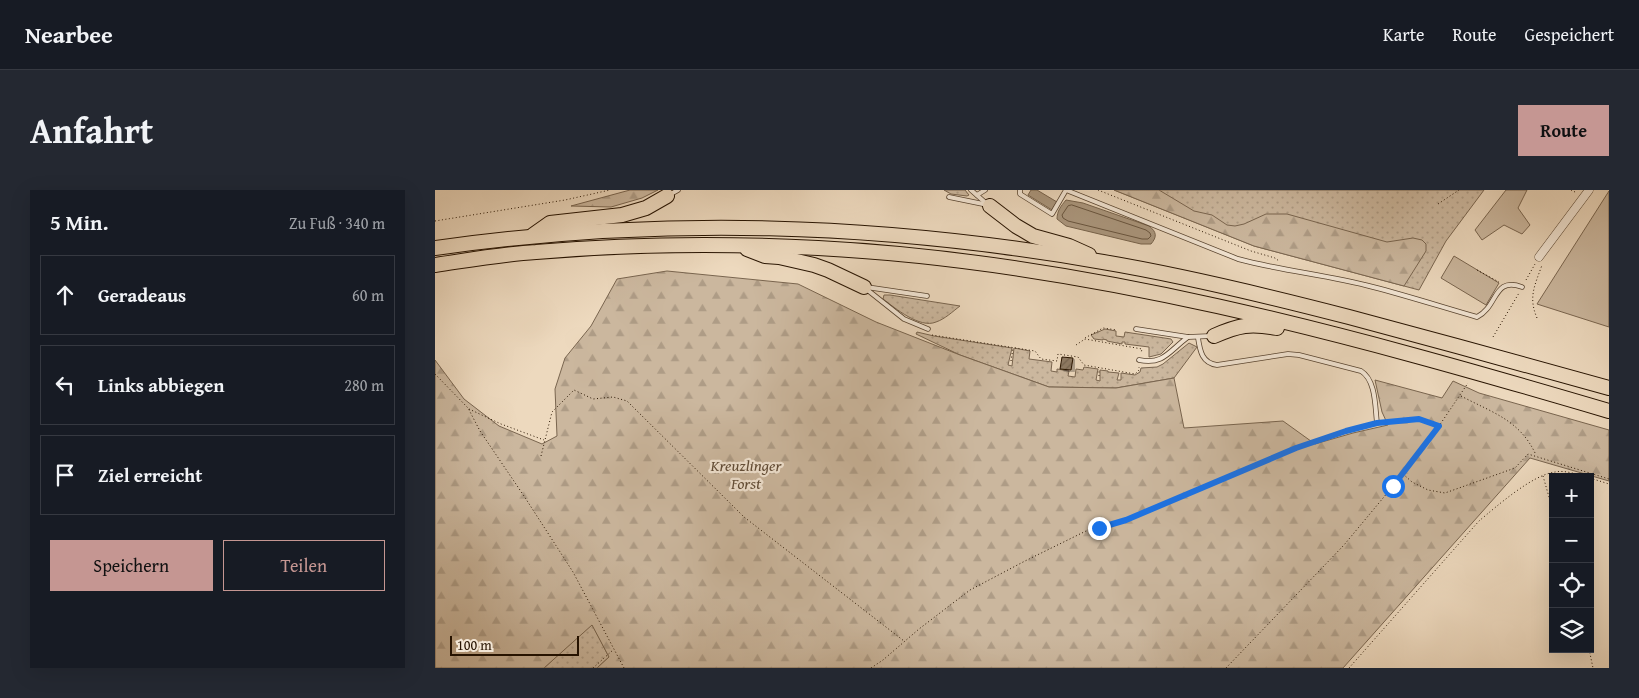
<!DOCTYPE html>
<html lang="de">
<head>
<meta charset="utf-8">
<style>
	body { margin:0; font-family:"Gentium Book Plus",serif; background:#242831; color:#f1f3f6 }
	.controls { position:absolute; right:15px; bottom:15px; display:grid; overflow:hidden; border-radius:0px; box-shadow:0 5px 20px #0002 }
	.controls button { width:45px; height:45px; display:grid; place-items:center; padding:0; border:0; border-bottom:1px solid #363941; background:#171b24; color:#f1f3f6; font:25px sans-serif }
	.scale { position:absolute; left:15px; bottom:12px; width:129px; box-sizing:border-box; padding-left:5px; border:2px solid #271300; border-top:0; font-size:14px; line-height:18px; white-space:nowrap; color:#271300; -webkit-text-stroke:4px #f3e6d5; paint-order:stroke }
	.stop { position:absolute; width:15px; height:15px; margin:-11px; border:4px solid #1a73e8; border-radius:50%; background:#fff }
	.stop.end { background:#1a73e8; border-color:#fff; box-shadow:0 1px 5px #0008 }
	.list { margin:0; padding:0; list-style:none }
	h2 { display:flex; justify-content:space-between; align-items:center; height:65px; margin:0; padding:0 20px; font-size:21px }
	h2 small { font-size:16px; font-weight:400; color:#9ea1a6 }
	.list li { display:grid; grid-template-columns:32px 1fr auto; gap:15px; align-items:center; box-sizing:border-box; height:80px; margin:0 10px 10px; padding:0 10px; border:1px solid #363941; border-radius:0px }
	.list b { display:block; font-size:19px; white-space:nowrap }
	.list em { font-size:16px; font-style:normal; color:#9ea1a6 }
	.actions { display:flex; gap:10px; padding:15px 20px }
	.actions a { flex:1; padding:11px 0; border:1px solid #c59692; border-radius:0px; text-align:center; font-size:18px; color:#c59692 }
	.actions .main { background:#c59692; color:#111 }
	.icon { flex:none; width:28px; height:28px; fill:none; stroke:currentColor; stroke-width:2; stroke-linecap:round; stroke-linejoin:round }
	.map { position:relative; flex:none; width:1174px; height:478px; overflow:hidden; border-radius:0px }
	header { display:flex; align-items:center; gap:30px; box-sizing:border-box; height:70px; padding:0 25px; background:#171b24; border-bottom:1px solid #363941 }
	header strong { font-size:24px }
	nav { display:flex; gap:28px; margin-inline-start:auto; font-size:18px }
	.intro { display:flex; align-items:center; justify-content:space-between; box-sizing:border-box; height:120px; padding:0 30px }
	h1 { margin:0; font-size:35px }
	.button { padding:12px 22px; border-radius:0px; background:#c59692; color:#111; font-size:18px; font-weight:700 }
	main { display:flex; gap:30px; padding:0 30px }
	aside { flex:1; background:#171b24; border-radius:0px; box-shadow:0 5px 20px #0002 }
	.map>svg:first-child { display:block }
	.grass { fill:url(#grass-dots); stroke:#79654f }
	.forest { fill:url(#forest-firs); stroke:#79654f }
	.park { fill:#cbb79e; stroke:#79654f }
	.water { fill:#aa967d; stroke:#76624b }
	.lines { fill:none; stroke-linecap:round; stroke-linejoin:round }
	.shore { stroke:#68543e; stroke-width:1 }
	.building { fill:url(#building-hatch); stroke:#271300; filter:url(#shadow) }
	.service-casing { stroke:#584430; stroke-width:5.5 }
	.minor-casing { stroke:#584430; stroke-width:9 }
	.motorway-casing { stroke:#271300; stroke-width:16 }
	.path { stroke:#271300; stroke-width:1; stroke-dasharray:1 2.5; stroke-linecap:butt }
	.service { stroke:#f3e6d5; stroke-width:4 }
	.minor { stroke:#f3e6d5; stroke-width:8 }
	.motorway { stroke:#edd9be; stroke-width:14 }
	.route { stroke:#1a73e8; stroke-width:6 }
	.labels { text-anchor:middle; stroke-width:4.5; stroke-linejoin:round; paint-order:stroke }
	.park-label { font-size:16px; font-style:italic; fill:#604c37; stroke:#f3e6d5 }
</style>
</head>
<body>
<header>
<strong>Nearbee</strong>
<nav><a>Karte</a><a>Route</a><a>Gespeichert</a></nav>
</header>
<div class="intro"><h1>Anfahrt</h1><a class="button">Route</a></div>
<main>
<aside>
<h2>5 Min.<small>Zu Fuß · 340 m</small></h2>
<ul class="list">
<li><svg class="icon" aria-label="ahead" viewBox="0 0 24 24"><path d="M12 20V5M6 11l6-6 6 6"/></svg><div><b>Geradeaus</b></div><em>60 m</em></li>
<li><svg class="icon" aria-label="left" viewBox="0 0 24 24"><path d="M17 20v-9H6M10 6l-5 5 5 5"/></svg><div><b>Links abbiegen</b></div><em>280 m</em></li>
<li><svg class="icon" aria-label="arrive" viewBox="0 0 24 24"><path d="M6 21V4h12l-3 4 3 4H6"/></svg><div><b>Ziel erreicht</b></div></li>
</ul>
<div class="actions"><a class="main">Speichern</a><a>Teilen</a></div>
</aside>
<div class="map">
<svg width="1174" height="478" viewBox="0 0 1174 478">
	<defs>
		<pattern id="grass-dots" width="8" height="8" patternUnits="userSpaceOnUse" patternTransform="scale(1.25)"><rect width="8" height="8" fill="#cbb79e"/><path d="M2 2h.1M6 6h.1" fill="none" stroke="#ae9c86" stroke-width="1.8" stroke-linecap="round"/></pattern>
		<pattern id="forest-firs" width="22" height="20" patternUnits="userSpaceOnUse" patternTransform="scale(1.25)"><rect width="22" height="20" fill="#cbb79e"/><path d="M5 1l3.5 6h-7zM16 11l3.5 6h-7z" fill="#ae9c86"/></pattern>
		<pattern id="building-hatch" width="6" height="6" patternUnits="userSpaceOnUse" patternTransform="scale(1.25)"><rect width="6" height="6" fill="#8e7a63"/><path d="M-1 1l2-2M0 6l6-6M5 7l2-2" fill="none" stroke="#74634f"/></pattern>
		<filter id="shadow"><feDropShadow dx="3.5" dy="2" stdDeviation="0" flood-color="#0004"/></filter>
	</defs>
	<rect width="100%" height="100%" fill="#edd9be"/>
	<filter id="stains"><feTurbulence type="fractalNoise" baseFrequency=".004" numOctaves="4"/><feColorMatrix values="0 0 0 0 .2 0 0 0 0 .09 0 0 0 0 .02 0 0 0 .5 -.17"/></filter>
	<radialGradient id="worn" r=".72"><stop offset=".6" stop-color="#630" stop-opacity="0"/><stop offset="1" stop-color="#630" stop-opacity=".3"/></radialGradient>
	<g class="grass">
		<path d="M 509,0 L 530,0 L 534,5 L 532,6 L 516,4 Z"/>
		<path d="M 679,0 L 1049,0 L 1011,51 L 984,100 L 819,56 Z"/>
		<path d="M 449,105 L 455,105 L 525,116 C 517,122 510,129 501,132 C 485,139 460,118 448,109 Z"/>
		<path d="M 670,139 L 681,141 L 681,146 L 689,147 L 690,142 L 736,149 L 738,152 L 726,164 L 714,167 L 714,157 L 690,154 L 690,152 L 687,152 L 687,154 L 672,151 L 672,150 L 668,149 L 668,150 L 659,149 L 656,145 Z"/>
		<path d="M 482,142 L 499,146 L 577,158 L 573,175 L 577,176 L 579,158 L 595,161 L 594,169 L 617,172 L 616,181 L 622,182 L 622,179 L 634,181 L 633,186 L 640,187 L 641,179 L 648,180 L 649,177 L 663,179 L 661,190 L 665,191 L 665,180 L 673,181 L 673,182 L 684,183 L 682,190 L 686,190 L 686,183 L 700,185 L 705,182 L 706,178 L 722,177 L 728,174 L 754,153 L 762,157 L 739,188 L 681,198 L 614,197 L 525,165 L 481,144 Z"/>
		<path d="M 157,434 L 174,467 L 162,478 L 109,478 Z"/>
	</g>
	<g class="forest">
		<path d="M 195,0 L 223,0 L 207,8 L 176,17 L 136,16 Z"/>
		<path d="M 679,0 L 724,0 L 759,21 L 777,25 L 792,35 L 800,36 L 809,34 L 831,24 L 852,24 L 952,52 L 978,48 L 987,50 L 991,54 L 991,61 L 969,96 L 819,56 Z"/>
		<path d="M 232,81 L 363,94 L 441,132 L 525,165 L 614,197 L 681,198 L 739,188 L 749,238 L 848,231 L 880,254 L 918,243 L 953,235 L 947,222 L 940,190 L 1007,208 L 1018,191 L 1044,203 L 1174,240 L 1174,291 L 1095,268 L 908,478 L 162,478 L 174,467 L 157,435 L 109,478 L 0,478 L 0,170 L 29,209 L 64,236 L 107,254 L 122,246 L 120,199 L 130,168 L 156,136 L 182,89 Z"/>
	</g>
	<g class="park">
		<path d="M 1071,0 L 1092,0 L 1083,18 L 1095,35 L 1087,44 L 1069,35 L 1047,50 L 1040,40 Z"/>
		<path d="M 1174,1 L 1174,137 L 1102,114 Z"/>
		<path d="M 1019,66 L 1064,93 L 1051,115 L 1006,88 Z"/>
	</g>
	<g class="water">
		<path d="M 596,0 L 602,0 L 622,12 L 617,20 L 593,5 Z"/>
		<path d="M 631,10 L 648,13 L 714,36 C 722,42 722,47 716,54 L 706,54 L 631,36 L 622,29 C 622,21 626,16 631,10 Z"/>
	</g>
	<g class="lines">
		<path class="shore" d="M 637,15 L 711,40 L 715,43 L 716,46 L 713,49 L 707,49 L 633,31 L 628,28 L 627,25 L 633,16 Z"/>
	</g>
	<path class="building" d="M 627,167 L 638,168 L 636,180 L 625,179 Z"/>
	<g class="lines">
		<defs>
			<g id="service">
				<path d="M 536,0 L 553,15"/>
				<path d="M 585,0 L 585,4 L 617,24 L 631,0"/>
				<path d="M 631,0 L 803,69 C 847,81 894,85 938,97 C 973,106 1007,117 1042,127 C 1063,117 1058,86 1087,97"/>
				<path d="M 234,5 L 243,0"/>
				<path d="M 542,5 L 550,0"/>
				<path d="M 514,7 L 553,15"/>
				<path d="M 431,97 L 492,106"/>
				<path d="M 430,98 L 469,129 L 493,139"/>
				<path d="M 701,139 L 753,147 L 776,146"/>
				<path d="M 763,148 C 765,161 767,173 782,175 L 853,164 L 864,165 L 926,181 C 941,190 940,217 942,233"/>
				<path d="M 704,170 C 729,175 734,161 753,147"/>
			</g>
			<path id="minor" d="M 1104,67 L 1154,0"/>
			<g id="motorway">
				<path d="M 555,16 L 581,36 L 598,46 L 634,56 L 654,65"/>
				<path d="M 98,45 L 115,33 L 187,25 L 211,18 L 232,6"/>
				<path d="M 0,58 C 226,26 443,33 668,72 C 751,86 833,106 914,127 C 1001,150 1087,174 1174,198"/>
				<path d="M 312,59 L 330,66 L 344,67 L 379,75 L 393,80 L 429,97"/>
				<path d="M 0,75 C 34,70 67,64 101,62 C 194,54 289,53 383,58 C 653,72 916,145 1174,221"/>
				<path d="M 779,146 C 804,135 815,133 842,138"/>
			</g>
		</defs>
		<use href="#service" class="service-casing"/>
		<use href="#minor" class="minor-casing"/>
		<use href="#motorway" class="motorway-casing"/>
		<g class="path">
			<path d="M 663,0 L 816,61 L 840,68 L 844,71"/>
			<path d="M 1136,0 L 1142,3"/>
			<path d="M 1003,14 L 1024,0"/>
			<path d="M 0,31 L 130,10 L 175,0"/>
			<path d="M 1042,80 L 1064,92"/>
			<path d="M 1091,90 L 1100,74"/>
			<path d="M 1102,128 C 1093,107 1100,95 1107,75"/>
			<path d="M 497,145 L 600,161 L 606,169 L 622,171 L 623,164 L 643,167 L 649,175 L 700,184 L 704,180 L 704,177"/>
			<path d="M 1058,147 L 1084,103"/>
			<path d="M 650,148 L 668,138 L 682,140"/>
			<path d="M 641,155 L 650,149 L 707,159 L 706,163"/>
			<path d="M 576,171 L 578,158"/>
			<path d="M 0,184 L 33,218 L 45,241 L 89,306 L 138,382 L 189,478"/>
			<path d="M 664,186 L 664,179"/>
			<path d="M 1026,206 C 1058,223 1085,230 1101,265"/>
			<path d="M 34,219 L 66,234 L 109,250"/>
			<path d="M 949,233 L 984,229 L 1004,236"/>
			<path d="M 106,266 L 117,222 L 139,200 L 158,209 L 178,207 L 192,211 L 309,327 L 469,451"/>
			<path d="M 968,284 L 977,292 L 993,300 L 1010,303 L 1080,278 L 1093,264 L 1174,289"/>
			<path d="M 1108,286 L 1118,321"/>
			<path d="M 1155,288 L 1174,294"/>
			<path d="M 1154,459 L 1158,478"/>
			<path d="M 158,478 L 178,460"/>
			<path d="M 436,478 L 448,470 L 484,439 L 535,400 L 590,371 L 651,341 L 691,330 L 861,258 L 911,241 L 935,235"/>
			<path d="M 791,478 L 909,355 L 968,284 L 1004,236 L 1033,193"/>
			<path d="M 914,478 L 1044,331 C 1062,316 1097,285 1120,282 C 1130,280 1141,284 1151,287"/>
		</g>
		<use href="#service" class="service"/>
		<use href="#minor" class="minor"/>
		<use href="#motorway" class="motorway"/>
	</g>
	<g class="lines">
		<path class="route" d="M 664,338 L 691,330 L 861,258 L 911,241 L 942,233 L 984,229 L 1004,236 L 958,296"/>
	</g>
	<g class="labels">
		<g class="park-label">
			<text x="311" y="281">Kreuzlinger<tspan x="311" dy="18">Forst</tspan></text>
		</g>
	</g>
	<rect width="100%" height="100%" filter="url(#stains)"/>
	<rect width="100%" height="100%" fill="url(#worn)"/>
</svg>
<div class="controls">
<button>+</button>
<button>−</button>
<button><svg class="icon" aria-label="locate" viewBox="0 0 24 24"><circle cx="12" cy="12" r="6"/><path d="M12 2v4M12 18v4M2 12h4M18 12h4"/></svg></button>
<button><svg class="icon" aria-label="layers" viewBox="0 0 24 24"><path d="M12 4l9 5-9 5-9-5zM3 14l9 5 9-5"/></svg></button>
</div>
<div class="scale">100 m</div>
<div class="stop" style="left:958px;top:296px"></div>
<div class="stop end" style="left:664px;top:338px"></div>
</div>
</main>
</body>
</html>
